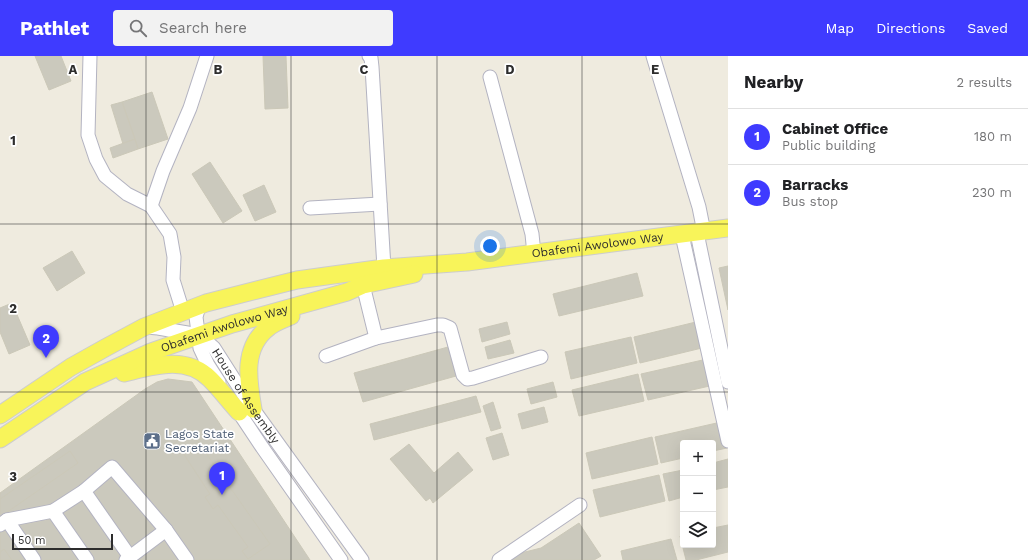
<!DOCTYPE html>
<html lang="en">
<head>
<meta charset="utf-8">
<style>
	body { margin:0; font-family:"Work Sans",sans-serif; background:#f2f2f2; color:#202124 }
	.controls { position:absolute; right:12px; bottom:12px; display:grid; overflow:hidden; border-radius:4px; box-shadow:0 4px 16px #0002 }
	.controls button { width:36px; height:36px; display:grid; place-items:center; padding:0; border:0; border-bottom:1px solid #e0e0e0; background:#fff; color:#202124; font:20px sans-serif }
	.scale { position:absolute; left:12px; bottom:10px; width:101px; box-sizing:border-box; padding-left:4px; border:2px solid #2d2d2d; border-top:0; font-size:11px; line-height:14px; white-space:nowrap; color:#2d2d2d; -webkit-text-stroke:3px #fff; paint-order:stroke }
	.you { position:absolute; left:490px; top:190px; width:14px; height:14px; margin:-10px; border:3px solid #fff; border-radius:50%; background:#1a73e8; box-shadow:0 0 0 6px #1a73e833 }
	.badge { display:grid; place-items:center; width:26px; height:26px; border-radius:50%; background:#3f3bff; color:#fff; font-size:13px; font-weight:700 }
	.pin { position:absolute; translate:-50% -33px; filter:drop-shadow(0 1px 2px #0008) }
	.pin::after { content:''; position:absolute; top:21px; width:14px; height:12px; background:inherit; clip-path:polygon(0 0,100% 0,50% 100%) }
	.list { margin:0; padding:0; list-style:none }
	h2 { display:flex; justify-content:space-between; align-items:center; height:52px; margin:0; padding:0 16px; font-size:17px }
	h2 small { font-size:13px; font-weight:400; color:#757577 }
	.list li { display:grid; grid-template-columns:26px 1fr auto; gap:12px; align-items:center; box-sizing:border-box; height:56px; padding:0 16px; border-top:1px solid #e0e0e0 }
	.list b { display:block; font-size:15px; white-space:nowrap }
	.list p { margin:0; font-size:13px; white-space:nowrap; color:#757577 }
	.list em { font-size:13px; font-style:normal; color:#757577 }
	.icon { flex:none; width:22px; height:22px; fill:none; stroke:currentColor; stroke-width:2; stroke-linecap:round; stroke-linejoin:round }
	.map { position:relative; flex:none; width:728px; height:504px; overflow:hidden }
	header { display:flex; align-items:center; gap:24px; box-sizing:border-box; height:56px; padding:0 20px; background:#3f3bff; color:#fff }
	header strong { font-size:19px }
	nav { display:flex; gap:22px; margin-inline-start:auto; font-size:14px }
	.search { width:280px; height:36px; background:#f2f2f2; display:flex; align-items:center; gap:10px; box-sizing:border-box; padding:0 14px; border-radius:4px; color:#757577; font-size:15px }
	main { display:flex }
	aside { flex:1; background:#fff }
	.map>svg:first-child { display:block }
	.building { fill:#cbc9bd; stroke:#cbc8b8 }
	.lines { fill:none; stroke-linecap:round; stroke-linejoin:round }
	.minor-casing { stroke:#b3b3c1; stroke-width:15 }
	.major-casing { stroke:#cdcdcd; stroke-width:19 }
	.minor { stroke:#fff; stroke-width:13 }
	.major { stroke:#f8f45a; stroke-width:17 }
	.grid { fill:none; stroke:#2d2d2d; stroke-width:1; stroke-opacity:0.55 }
	.labels { text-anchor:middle; stroke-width:3.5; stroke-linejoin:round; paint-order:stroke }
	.street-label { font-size:12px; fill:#2d2d2d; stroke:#fff }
	.service-label { font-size:12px; fill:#4e5e75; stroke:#fff; text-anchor:start }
	.grid-label { font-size:13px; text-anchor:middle; font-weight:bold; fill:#2d2d2d; stroke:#fff; stroke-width:3.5; stroke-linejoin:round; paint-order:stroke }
</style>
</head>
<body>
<header>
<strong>Pathlet</strong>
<div class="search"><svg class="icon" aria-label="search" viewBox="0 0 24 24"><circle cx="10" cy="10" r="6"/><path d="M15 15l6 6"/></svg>Search here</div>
<nav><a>Map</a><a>Directions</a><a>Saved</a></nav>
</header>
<main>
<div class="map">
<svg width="728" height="504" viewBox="0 0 728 504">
	<rect width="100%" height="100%" fill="#efebdf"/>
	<g class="building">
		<path d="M 35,0 L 61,0 L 71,25 L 49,34 Z"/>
		<path d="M 263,0 L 286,0 L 288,52 L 265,53 Z"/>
		<path d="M 152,36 L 168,83 L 138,93 L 122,46 Z"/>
		<path d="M 122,46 L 135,83 L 123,88 L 111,49 Z"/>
		<path d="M 135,83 L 138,93 L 113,102 L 110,92 Z"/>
		<path d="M 210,106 L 242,155 L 223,167 L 192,118 Z"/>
		<path d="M 264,129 L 276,156 L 255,165 L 243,139 Z"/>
		<path d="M 72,195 L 85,217 L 57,235 L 43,212 Z"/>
		<path d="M 728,210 L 728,254 L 719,212 Z"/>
		<path d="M 637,217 L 643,240 L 559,260 L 553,238 Z"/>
		<path d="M 12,247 L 30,289 L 9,298 L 0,276 L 0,252 Z"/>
		<path d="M 700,265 L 706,291 L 640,307 L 634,281 Z"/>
		<path d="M 507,266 L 510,278 L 482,286 L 479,273 Z"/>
		<path d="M 631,281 L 637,307 L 571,323 L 565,296 Z"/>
		<path d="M 510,284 L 514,297 L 488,303 L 485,291 Z"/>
		<path d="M 448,291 L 456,320 L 363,346 L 354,317 Z"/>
		<path d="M 707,303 L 714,329 L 648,344 L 641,318 Z"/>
		<path d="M 638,318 L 644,345 L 579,360 L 572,334 Z"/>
		<path d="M 168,323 L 192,326 L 310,504 L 0,504 L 0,437 L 145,333 L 157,326 Z"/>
		<path d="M 553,326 L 557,341 L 531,348 L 527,333 Z"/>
		<path d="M 476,340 L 481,356 L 374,384 L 370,368 Z"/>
		<path d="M 493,346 L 501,372 L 491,375 L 483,350 Z"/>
		<path d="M 544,351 L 548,366 L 522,373 L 518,358 Z"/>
		<path d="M 721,366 L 727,392 L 713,395 L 713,387 L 683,387 L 683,402 L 661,407 L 655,381 Z"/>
		<path d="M 191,376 L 270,488 L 248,503 L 242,495 L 248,491 L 218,449 L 213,453 L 205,441 L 210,438 L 181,394 L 175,398 L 170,390 Z"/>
		<path d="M 502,377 L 509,399 L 493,404 L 486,382 Z"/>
		<path d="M 652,381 L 658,408 L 592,423 L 586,397 Z"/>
		<path d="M 409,388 L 434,417 L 458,396 L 473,414 L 433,447 L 430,442 L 426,445 L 390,403 Z"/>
		<path d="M 70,395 L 78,407 L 0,461 L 0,443 Z"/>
		<path d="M 728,403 L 728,431 L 713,434 L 713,407 Z"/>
		<path d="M 683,414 L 683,441 L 669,445 L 663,418 Z"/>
		<path d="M 659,419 L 665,445 L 600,461 L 593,434 Z"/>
		<path d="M 579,467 L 601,500 L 594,504 L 508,504 L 517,498 L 541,492 Z"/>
		<path d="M 728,469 L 728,496 L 696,504 L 686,504 L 680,480 L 683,479 L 683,489 L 713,489 L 713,472 Z"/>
		<path d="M 671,483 L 677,504 L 623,504 L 621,495 Z"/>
		<path d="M 4,493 L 12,504 L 0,504 L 0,496 Z"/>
	</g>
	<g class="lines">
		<defs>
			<g id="minor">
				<path d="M 90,0 L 88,79 L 96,103 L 105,120 L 127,138 L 151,150 L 170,178 L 174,201 L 173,224 L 183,256"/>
				<path d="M 369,0 L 371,2 L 372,11 L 384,212"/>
				<path d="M 653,0 L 699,151 L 704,176"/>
				<path d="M 490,21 L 532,178 L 534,198"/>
				<path d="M 151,150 L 163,115 L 190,52 L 207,0"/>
				<path d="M 310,152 L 380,148"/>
				<path d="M 697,177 L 728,326"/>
				<path d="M 682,179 L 728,385"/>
				<path d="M 363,229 L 376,282"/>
				<path d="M 199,250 L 196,261 L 200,292 L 208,309 L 219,326"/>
				<path id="s1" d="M 146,271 L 158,272 L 199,279 L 214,292 L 253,353 L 362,504"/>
				<path d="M 326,300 L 376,282 L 437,269 L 443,269 L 450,272 L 463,319 L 467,323 L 473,322 L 541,301"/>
				<path d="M 234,349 L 262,391 L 341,504"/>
				<path d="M 84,435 L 130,501"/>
				<path d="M 53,455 L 87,504"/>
				<path d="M 7,464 L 34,504"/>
				<path d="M 0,469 L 7,464 L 53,455 L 84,435 L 112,411 L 166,474 L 187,504"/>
				<path d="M 126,504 L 166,474"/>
				<path d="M 499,504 L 580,449"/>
			</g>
			<g id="major">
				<path d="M 124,317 C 153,310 186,299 210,323 C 220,333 229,345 239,356"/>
				<path d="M 253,353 C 248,324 242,291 269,271 C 275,266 284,263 291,260"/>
				<path id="s2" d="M 0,359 L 71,311 L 105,292 L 144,271 L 206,247 L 257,234 L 297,224 L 384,212 L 467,206 L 728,172"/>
				<path id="s3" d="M 0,383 L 85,326 L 151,296 L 232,268 L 347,236 L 363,229 L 414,218"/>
			</g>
		</defs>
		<use href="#minor" class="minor-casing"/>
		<use href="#major" class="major-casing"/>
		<use href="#minor" class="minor"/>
		<use href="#major" class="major"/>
	</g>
	<path class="grid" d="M 146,0 L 146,504M 291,0 L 291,504M 437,0 L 437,504M 582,0 L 582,504M 0,168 L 728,168M 0,336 L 728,336"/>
	<defs>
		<symbol id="civic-square" viewBox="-11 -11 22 22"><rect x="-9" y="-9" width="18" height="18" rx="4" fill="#5c6f8a" stroke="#fff"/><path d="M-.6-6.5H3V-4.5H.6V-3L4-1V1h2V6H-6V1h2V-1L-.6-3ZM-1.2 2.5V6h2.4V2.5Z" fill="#fff"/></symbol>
	</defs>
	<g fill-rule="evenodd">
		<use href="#civic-square" x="142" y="375" width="20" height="20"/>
	</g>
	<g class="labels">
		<g class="street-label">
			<text dy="4" stroke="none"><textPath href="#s2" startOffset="632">Obafemi Awolowo Way</textPath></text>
			<text dy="4" stroke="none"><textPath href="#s3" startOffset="252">Obafemi Awolowo Way</textPath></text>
			<text dy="4" stroke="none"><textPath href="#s1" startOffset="131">House of Assembly</textPath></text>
		</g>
		<g class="service-label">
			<text x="165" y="382">Lagos State<tspan x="165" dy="14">Secretariat</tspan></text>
		</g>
	</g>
	<g class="grid-label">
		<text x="73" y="18">A</text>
		<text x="218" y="18">B</text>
		<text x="364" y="18">C</text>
		<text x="510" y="18">D</text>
		<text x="655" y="18">E</text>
		<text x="13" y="89">1</text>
		<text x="13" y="257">2</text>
		<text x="13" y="425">3</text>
	</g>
</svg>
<div class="controls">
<button>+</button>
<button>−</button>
<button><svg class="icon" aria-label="layers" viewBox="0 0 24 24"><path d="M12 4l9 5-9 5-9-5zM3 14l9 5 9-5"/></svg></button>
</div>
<div class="scale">50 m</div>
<div class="you"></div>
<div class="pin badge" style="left:222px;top:439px">1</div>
<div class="pin badge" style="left:46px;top:302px">2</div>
</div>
<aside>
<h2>Nearby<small>2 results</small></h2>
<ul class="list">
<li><span class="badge">1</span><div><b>Cabinet Office</b><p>Public building</p></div><em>180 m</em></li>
<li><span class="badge">2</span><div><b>Barracks</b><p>Bus stop</p></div><em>230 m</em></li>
</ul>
</aside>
</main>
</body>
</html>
